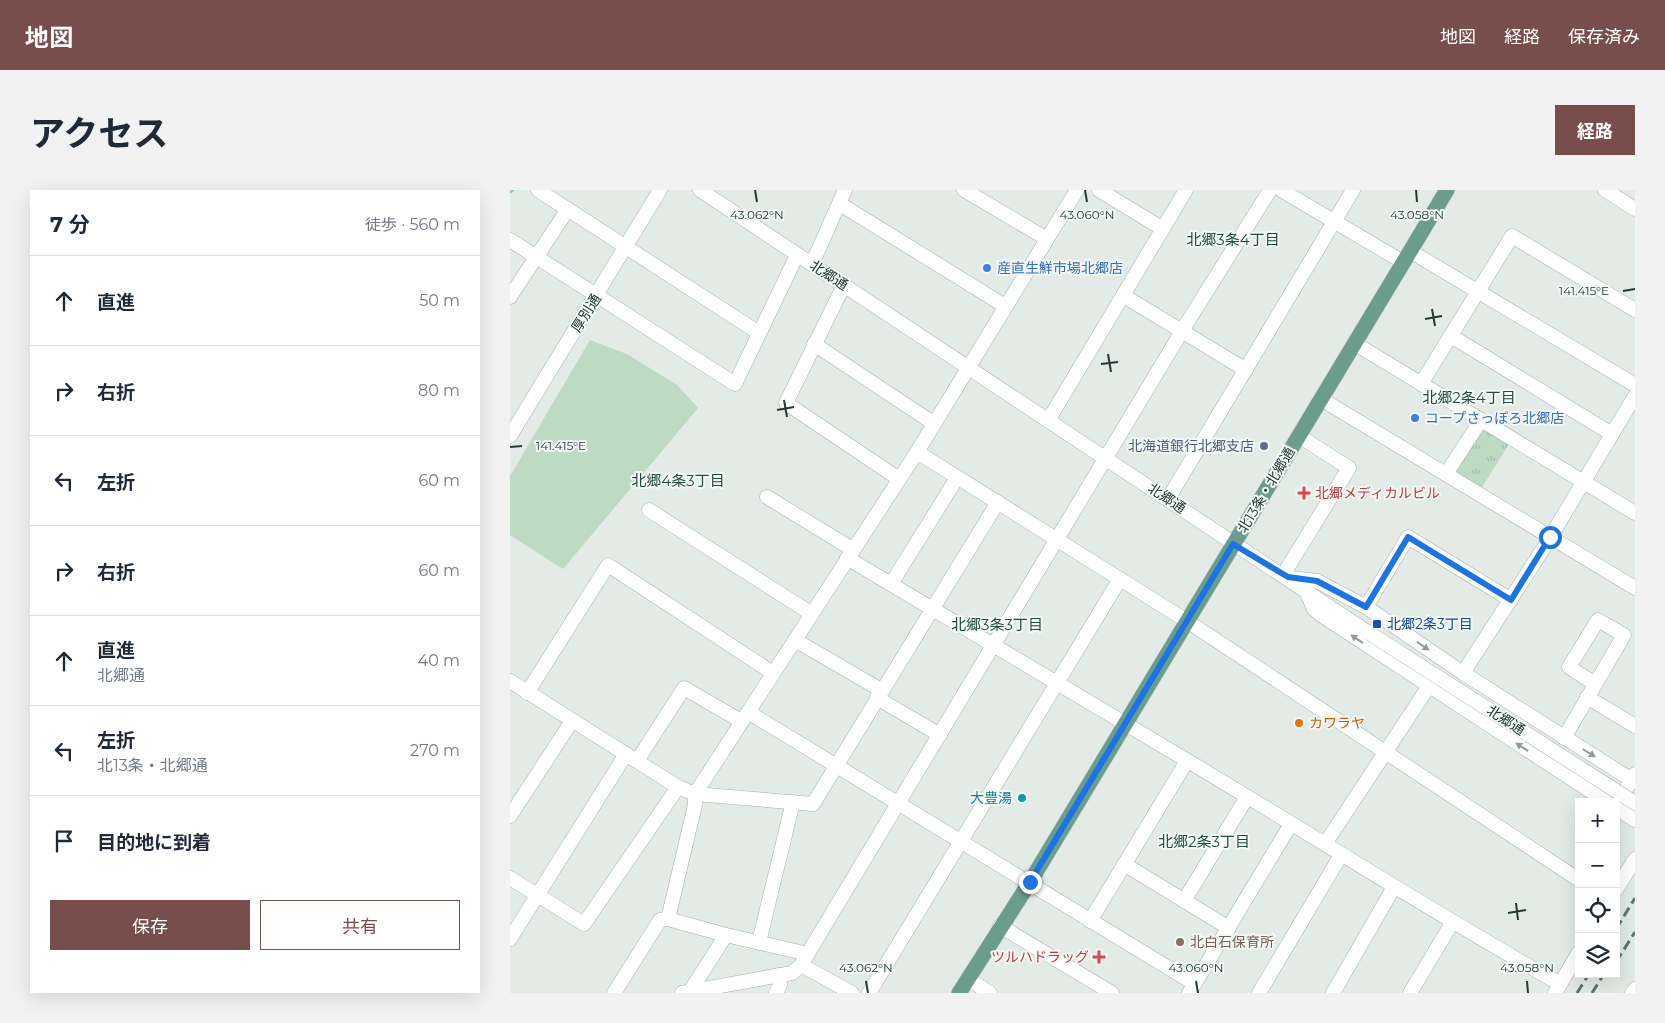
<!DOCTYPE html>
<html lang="ja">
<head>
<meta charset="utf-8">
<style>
	body { margin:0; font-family:Montserrat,"Noto Sans JP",sans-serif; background:#f2f2f3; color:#1f2937 }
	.controls { position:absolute; right:15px; bottom:15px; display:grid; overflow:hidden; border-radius:0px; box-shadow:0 5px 20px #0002 }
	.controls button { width:45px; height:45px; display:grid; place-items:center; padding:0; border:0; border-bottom:1px solid #e0e1e3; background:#fff; color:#1f2937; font:25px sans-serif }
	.stop { position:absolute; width:15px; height:15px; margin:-11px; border:4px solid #1a73e8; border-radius:50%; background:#fff }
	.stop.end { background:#1a73e8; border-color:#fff; box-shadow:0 1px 5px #0008 }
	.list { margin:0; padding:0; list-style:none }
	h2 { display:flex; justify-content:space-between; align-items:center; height:65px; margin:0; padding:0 20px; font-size:21px }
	h2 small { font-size:16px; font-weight:400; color:#747a83 }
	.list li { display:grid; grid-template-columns:32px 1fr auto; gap:15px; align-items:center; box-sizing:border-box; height:90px; padding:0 20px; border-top:1px solid #e0e1e3 }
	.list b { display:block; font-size:19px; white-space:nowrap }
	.list p { margin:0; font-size:16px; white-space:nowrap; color:#747a83 }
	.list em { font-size:16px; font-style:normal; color:#747a83 }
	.actions { display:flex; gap:10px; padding:15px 20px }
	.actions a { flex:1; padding:11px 0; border:1px solid #784e4c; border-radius:0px; text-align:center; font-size:18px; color:#784e4c }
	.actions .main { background:#784e4c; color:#fff }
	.icon { flex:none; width:28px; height:28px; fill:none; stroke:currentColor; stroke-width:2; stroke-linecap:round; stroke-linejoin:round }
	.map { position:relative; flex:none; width:1125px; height:803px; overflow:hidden; border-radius:0px }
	header { display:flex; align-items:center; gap:30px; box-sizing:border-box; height:70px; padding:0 25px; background:#784e4c; color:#fff }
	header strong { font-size:24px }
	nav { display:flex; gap:28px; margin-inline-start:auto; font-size:18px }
	.intro { display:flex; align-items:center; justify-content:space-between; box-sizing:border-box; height:120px; padding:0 30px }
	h1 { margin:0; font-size:35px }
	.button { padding:12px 22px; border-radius:0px; background:#784e4c; color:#fff; font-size:18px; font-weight:700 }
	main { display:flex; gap:30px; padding:0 30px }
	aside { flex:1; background:#fff; border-radius:0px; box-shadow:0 5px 20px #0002 }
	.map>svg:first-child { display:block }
	.grass { fill:url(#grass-tufts) }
	.pitch { fill:#bddac3 }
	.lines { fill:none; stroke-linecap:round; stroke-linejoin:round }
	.stream { stroke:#8fc6cb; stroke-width:3 }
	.minor-casing { stroke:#a5b2ac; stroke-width:15 }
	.major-casing { stroke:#c2c8c6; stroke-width:16 }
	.minor { stroke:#fff; stroke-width:14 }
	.major { stroke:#6b9c8c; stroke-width:15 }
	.rail { stroke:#5e766e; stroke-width:3; stroke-dasharray:10 5; stroke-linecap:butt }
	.minor-bridge-casing { stroke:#a5b2ac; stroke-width:15; stroke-linecap:butt }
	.minor-bridge { stroke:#fff; stroke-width:14 }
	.oneway { fill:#929c98 }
	.route { stroke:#1a73e8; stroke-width:6 }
	.ticks { fill:none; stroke:#243a32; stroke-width:2 }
	.shop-dot { fill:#3f7fe0; stroke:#f2f8f5; stroke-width:2 }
	.service-dot { fill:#5c6f8a; stroke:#f2f8f5; stroke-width:2 }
	.health-dot { fill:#e0444e; stroke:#f2f8f5; stroke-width:2 }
	.transit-dot { fill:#1a4fb4; stroke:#f2f8f5; stroke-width:2 }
	.food-dot { fill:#e8710a; stroke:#f2f8f5; stroke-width:2 }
	.culture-dot { fill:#0f9aa8; stroke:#f2f8f5; stroke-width:2 }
	.education-dot { fill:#8d6e63; stroke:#f2f8f5; stroke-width:2 }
	.labels { text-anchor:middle; stroke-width:4; stroke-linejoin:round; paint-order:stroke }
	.shop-label { font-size:14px; fill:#366cbe; stroke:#f2f8f5; text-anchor:start }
	.street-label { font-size:14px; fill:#243a32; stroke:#f2f8f5 }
	.service-label { font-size:14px; fill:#4e5e75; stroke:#f2f8f5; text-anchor:end }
	.health-label { font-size:14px; fill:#be3a42; stroke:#f2f8f5; text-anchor:start }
	.transit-label { font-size:14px; fill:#164399; stroke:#f2f8f5; text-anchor:start }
	.food-label { font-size:14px; fill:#c56008; stroke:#f2f8f5; text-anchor:start }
	.culture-label { font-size:14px; fill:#0d838f; stroke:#f2f8f5; text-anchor:end }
	.education-label { font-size:14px; fill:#785e54; stroke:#f2f8f5; text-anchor:start }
	.neighbourhood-label { font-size:15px; fill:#224b3d; stroke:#f2f8f5 }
	.ticks-label { font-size:12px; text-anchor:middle; fill:#243a32; stroke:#f2f8f5; stroke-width:4; stroke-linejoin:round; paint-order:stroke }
</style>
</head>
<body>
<header>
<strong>地図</strong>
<nav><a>地図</a><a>経路</a><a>保存済み</a></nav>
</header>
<div class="intro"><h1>アクセス</h1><a class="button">経路</a></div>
<main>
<aside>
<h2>7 分<small>徒歩 · 560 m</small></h2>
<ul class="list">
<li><svg class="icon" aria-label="ahead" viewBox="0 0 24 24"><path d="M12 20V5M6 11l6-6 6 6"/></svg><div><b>直進</b></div><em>50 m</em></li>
<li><svg class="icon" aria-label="right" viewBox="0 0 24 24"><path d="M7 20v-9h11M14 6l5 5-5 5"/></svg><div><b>右折</b></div><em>80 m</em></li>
<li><svg class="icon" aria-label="left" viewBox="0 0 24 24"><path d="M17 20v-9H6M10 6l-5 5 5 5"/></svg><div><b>左折</b></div><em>60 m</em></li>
<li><svg class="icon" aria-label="right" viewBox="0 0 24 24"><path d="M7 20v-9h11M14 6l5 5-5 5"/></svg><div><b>右折</b></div><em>60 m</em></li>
<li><svg class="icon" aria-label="ahead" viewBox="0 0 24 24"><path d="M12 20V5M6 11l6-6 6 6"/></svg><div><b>直進</b><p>北郷通</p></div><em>40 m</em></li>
<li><svg class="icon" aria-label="left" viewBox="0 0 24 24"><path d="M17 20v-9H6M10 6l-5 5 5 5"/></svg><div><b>左折</b><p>北13条・北郷通</p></div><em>270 m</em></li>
<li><svg class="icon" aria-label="arrive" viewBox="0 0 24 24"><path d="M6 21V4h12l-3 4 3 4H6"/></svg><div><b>目的地に到着</b></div></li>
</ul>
<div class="actions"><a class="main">保存</a><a>共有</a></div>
</aside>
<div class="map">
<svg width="1125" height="803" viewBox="0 0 1125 803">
	<defs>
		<pattern id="grass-tufts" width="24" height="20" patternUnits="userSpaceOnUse" patternTransform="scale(1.25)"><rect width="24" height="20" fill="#bddac3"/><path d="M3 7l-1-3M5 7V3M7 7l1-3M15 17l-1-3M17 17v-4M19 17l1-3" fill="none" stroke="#a2bca8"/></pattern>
	</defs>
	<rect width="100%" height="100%" fill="#e2ebe6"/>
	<path class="grass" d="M 976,240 L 999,254 L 971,299 L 947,285 L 947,280 L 970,241 Z"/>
	<path class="pitch" d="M 80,150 L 117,164 L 167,195 L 188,218 L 53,379 L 0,345 L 0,286 Z"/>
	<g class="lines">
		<path class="stream" d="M 0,2 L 3,0"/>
		<defs>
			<g id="minor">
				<path d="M 28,0 L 249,143"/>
				<path d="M 190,0 L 859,443"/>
				<path d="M 454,0 L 537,49"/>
				<path d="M 589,0 L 653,39"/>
				<path d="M 771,0 L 893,72"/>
				<path d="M 1095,0 L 1125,19"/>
				<path d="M 330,14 L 495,116"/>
				<path d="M 0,50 L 225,194 L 287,65"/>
				<path d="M 900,61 L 1125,195"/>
				<path d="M 302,74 L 335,0"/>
				<path d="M 334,95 L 276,213 L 389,289"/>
				<path d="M 614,106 L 736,180"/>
				<path d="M 0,107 L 58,19"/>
				<path d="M 941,146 L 1102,244"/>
				<path d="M 844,153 L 1125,323"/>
				<path d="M 304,154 L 423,233"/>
				<path d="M 911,194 L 1002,46 L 1125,120"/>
				<path d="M 811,209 L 1125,398"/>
				<path d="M 539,229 L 676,0"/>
				<path d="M 0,246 L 150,0"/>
				<path d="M 407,262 L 677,431 L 1069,690"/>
				<path d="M 936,284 L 971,230"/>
				<path d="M 257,307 L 342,359"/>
				<path d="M 658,309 L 843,0"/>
				<path d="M 139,320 L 302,424"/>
				<path d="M 337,368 C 450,436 564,503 678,571 C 802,645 924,723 1050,794"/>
				<path d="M 773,385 L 839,278 L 789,246"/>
				<path d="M 781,388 L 807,391 L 856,417 L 953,483 L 1125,592"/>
				<path d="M 381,394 L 447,288"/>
				<path d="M 796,400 L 804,419 L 811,425 L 1097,612"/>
				<path d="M 856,417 L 898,347 L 1001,410"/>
				<path d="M 285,450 L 371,500 L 367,508 L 430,545"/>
				<path d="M 953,483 L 1035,356 L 1125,206"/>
				<path d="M 0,491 L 168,597 L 185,604 L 407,262 L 567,0"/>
				<path d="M 17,503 L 98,375 L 263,483"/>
				<path d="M 1077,507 L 1125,536"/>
				<path d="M 238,522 L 685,794"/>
				<path d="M 1054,548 L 1114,445 L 1088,430 L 1059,477 L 1085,494"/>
				<path d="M 127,571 L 174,498 L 231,531"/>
				<path d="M 1106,616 L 1125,584"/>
				<path d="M 1106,618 L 1125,630"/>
				<path d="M 0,626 L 62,531"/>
				<path d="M 815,654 L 919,496"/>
				<path d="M 614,674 L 719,738"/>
				<path d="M 0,688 L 74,734 L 168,597"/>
				<path d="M 1106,700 L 1125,669"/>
				<path d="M 674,711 L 737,607"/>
				<path d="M 158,729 L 185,615 L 185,604 L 303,614 L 488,312"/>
				<path d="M 580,731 L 677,571"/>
				<path d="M 490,736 L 602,803"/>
				<path d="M 0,749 L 116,564"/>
				<path d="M 249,752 L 283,612"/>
				<path d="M 291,775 L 342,803"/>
				<path d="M 458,789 L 480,803"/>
				<path d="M 104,803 L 150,730 L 158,729 L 216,745 L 298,764"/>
				<path d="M 172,803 L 282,783 L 291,775 L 672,141 L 760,0"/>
				<path d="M 179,803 L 216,745"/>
				<path d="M 266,803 L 270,795 L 269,785"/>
				<path d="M 359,803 L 610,389"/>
				<path d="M 679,803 L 781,634"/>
				<path d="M 749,803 L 831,665"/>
				<path d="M 823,803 L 884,697"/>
				<path d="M 900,803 L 942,733"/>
				<path d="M 1045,803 L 1069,762"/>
				<path d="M 1122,803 L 1125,799"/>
			</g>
			<path id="major" d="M 449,803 L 520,692 L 937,0"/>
		</defs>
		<use href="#minor" class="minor-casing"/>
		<use href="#major" class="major-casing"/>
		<use href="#minor" class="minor"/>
		<use href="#major" class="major"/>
		<g class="rail">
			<path d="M 1106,739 L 1125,708"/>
			<path d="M 1106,772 L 1125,742"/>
			<path d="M 1067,803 L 1079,784"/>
			<path d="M 1082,803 L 1094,784"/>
		</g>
		<defs>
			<path id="minor-bridge" d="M 859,443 L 1125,613"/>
		</defs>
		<use href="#minor-bridge" class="minor-bridge-casing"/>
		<use href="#minor-bridge" class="minor-bridge"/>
	</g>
	<defs><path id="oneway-solid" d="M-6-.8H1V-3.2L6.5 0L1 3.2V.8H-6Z" transform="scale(1.25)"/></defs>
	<g class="oneway">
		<use href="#oneway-solid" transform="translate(847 449) rotate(-146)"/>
		<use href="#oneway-solid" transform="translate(913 456) rotate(34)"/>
		<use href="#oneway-solid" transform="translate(1012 557) rotate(-147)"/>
		<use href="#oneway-solid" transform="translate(1079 563) rotate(32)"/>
	</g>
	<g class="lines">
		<path class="route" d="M 520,692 L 723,354 L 778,387 L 807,391 L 856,417 L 898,347 L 1001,410 L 1040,347"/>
	</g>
	<path class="ticks" d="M 245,0 L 247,12M 575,0 L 577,12M 906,0 L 907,12M 1113,101 L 1125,99M 922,119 L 925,136M 915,129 L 932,126M 598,164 L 601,182M 591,174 L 608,172M 274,210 L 277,227M 267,220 L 284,217M 0,257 L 12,256M 1006,713 L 1008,730M 998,723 L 1016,720M 356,791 L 358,803M 686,791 L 688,803M 1017,791 L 1018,803"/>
	<g class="shop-dot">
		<circle cx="477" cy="78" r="5"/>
		<circle cx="905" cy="228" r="5"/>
	</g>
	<circle class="service-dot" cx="754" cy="256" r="5"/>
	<g class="health-dot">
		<path d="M791.5 295.5h5v5h5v5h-5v5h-5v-5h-5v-5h5z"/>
		<path d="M586.5 759.5h5v5h5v5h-5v5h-5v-5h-5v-5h5z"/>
	</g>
	<rect class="transit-dot" x="862" y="429" width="10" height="10" rx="2.5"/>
	<circle class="food-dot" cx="789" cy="533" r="5"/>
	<circle class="culture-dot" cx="512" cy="608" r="5"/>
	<circle class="education-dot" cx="670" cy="752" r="5"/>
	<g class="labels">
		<g class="shop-label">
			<text x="487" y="83">産直生鮮市場北郷店</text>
			<text x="915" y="233">コープさっぽろ北郷店</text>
		</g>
		<g class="street-label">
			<text transform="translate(319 85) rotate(33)" y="5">北郷通</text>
			<text transform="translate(76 123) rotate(-58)" y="5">厚別通</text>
			<text transform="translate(756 300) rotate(-59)" y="5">北13条・北郷通</text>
			<text transform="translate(657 308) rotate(34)" y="5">北郷通</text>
			<text transform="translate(996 530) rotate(33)" y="5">北郷通</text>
		</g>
		<g class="service-label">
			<text x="744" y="261">北海道銀行北郷支店</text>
		</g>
		<g class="health-label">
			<text x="805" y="308">北郷メディカルビル</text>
			<text x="579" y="772" text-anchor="end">ツルハドラッグ</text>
		</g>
		<g class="transit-label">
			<text x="877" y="439">北郷2条3丁目</text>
		</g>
		<g class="food-label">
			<text x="799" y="538">カワラヤ</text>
		</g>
		<g class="culture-label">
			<text x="502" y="613">大豊湯</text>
		</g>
		<g class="education-label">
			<text x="680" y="757">北白石保育所</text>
		</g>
		<g class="neighbourhood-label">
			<text x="723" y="55">北郷3条4丁目</text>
			<text x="959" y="213">北郷2条4丁目</text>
			<text x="168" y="296">北郷4条3丁目</text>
			<text x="487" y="440">北郷3条3丁目</text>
			<text x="694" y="657">北郷2条3丁目</text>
		</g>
	</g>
	<g class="ticks-label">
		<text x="247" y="29">43.062°N</text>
		<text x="577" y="29">43.060°N</text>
		<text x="907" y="29">43.058°N</text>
		<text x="1074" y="105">141.415°E</text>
		<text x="51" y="260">141.415°E</text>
		<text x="356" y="782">43.062°N</text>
		<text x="686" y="782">43.060°N</text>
		<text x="1017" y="782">43.058°N</text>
	</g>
</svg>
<div class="controls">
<button>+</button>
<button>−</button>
<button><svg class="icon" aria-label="locate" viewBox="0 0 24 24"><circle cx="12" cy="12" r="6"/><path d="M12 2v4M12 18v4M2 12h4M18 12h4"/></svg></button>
<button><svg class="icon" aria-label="layers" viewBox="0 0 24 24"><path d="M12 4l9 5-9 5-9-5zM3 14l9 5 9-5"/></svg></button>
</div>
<div class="stop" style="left:1040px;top:347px"></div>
<div class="stop end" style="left:520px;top:692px"></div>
</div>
</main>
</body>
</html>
